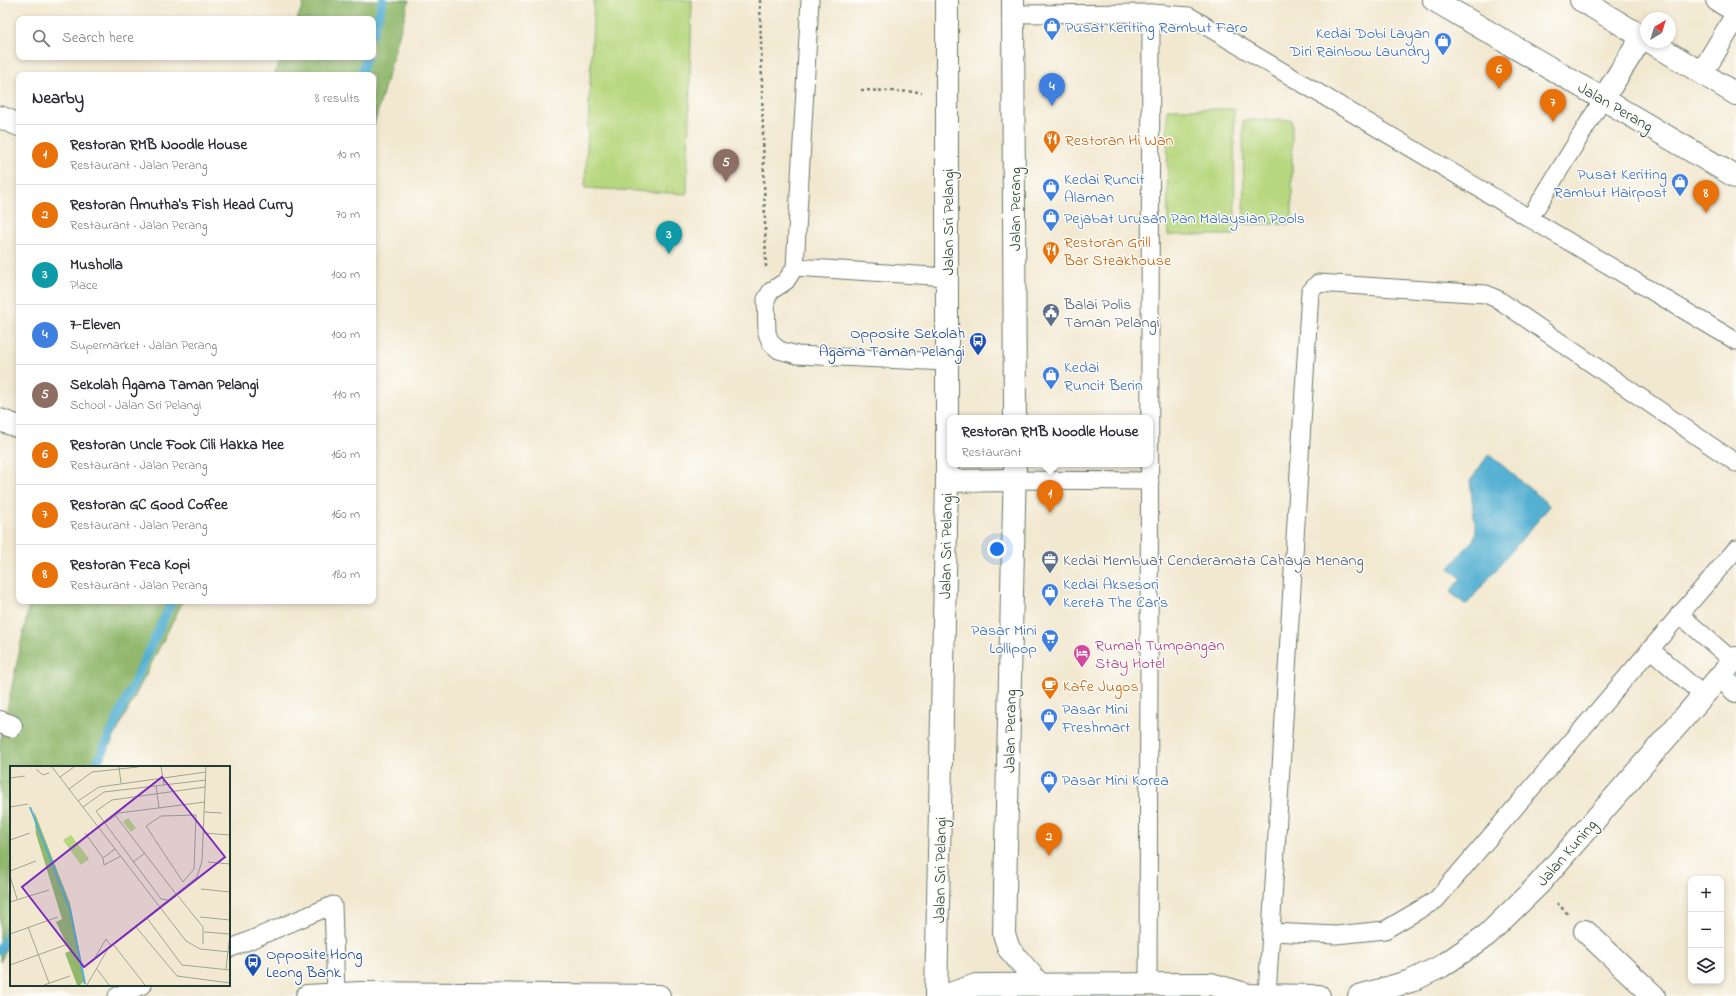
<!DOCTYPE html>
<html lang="en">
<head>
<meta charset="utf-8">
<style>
	body { margin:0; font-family:"Indie Flower",sans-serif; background:#f2f2f3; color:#2b2b33 }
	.controls { position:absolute; right:12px; bottom:12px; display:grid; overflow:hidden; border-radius:8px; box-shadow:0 2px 6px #0003 }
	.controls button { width:36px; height:36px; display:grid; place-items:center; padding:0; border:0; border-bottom:1px solid #e1e1e2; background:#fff; color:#2b2b33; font:20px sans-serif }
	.compass { position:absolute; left:1640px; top:12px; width:36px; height:36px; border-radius:50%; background:#fff; box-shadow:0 2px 6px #0003; rotate:38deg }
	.you { position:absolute; left:997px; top:549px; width:14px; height:14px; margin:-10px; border:3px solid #fff; border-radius:50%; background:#1a73e8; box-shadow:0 0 0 6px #1a73e833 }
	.badge { display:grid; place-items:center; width:26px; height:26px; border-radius:50%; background:#0b8043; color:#fff; font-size:13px; font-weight:700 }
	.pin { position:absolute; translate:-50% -33px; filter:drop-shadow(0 1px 2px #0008) }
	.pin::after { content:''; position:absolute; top:21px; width:14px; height:12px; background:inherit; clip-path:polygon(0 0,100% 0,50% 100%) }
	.popup { position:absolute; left:947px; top:415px; width:206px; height:52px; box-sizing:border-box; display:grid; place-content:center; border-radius:8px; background:#fff; filter:drop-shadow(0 1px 3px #0005); font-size:13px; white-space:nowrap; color:#7c7c81 }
	.popup b { font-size:15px; color:#2b2b33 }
	.popup::after { content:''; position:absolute; left:50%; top:100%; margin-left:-8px; border:8px solid transparent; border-top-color:#fff }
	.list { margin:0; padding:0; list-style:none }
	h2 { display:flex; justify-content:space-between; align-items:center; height:52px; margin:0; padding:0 16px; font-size:17px }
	h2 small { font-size:13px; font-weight:400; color:#7c7c81 }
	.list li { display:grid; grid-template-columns:26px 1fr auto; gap:12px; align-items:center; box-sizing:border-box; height:60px; padding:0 16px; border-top:1px solid #e1e1e2 }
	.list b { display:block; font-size:15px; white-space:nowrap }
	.list p { margin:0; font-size:13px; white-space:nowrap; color:#7c7c81 }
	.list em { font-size:13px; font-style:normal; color:#7c7c81 }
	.icon { flex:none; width:22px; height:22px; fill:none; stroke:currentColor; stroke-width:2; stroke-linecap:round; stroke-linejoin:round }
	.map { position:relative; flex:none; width:1736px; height:996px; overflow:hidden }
	.search { position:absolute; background:#fff; box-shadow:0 2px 6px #0003; left:16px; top:16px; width:360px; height:44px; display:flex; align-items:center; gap:10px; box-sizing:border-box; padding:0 14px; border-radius:8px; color:#7c7c81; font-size:15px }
	.panel { position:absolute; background:#fff; box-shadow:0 2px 6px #0003; left:16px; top:72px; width:360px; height:532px; border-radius:8px }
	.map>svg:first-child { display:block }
	.green { fill:#b7d77e; stroke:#6b8a59 }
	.forest { fill:#91b86d; stroke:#587a50 }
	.water { fill:#54b0d2; stroke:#3a7683 }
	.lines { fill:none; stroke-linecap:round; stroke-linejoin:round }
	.stream { stroke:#54b0d2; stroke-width:9 }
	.service-casing { stroke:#69796b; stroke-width:19 }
	.minor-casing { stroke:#69796b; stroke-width:24 }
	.tertiary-casing { stroke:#69796b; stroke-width:24 }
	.path { stroke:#69796b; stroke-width:2.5; stroke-dasharray:3 3; stroke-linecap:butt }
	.service { stroke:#fff; stroke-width:17 }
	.minor { stroke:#fff; stroke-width:22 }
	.tertiary { stroke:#fff; stroke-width:22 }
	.labels { text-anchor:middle; stroke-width:3; stroke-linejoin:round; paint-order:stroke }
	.shop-label { font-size:16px; fill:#366cbe; stroke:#fdfcf7; text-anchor:start }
	.street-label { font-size:16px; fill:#1f3d34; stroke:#fdfcf7 }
	.food-label { font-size:16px; fill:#c56008; stroke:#fdfcf7; text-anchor:start }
	.service-label { font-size:16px; fill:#4e5e75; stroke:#fdfcf7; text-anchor:start }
	.transit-label { font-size:16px; fill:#164399; stroke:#fdfcf7; text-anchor:end }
	.hotel-label { font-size:16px; fill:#b23c85; stroke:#fdfcf7; text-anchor:start }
	.inset-river { fill:none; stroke:#54b0d2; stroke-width:2 }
	.inset-road { fill:none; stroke:#9ea492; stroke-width:1 }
	.view { fill:#7b2cbf; fill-opacity:0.15; stroke:#7b2cbf; stroke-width:2 }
	.inset-edge { fill:none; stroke:#1f3d34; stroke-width:2 }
</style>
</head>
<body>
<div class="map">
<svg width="1736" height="996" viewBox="0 0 1736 996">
	<rect width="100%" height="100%" fill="#fdfcf7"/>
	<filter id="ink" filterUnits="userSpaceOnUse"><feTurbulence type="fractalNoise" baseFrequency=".025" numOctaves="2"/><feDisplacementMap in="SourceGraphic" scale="8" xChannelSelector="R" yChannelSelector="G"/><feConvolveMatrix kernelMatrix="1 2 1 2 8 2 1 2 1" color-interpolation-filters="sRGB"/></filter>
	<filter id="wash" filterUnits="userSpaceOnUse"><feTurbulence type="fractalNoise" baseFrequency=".012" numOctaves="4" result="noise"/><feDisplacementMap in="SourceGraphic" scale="16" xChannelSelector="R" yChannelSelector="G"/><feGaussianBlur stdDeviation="0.9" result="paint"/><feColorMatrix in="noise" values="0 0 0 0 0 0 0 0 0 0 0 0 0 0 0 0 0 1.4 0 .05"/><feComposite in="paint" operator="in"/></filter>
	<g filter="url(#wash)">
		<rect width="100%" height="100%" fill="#f2e8d0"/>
		<g class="green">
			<path d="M 594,0 L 692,0 L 687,194 L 585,188 Z"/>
			<path d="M 1167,109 L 1234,109 L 1235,235 L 1168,235 Z"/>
			<path d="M 1243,120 L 1292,120 L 1292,224 L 1244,224 Z"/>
		</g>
		<g class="forest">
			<path d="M 305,0 L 409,0 L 373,128 L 373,75 L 274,75 L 282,57 L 373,57 L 373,19 L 297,19 Z"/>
			<path d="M 30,601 L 183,601 L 99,767 L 11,767 L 11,940 L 0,962 L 0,742 Z"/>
		</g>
		<path class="water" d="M 1489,454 L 1550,506 L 1466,605 L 1450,592 L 1461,578 L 1449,568 L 1473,540 L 1476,533 L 1470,481 Z"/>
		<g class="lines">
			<g class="stream">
				<path d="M 373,34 L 383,0"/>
				<path d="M 361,75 L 366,57"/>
				<path d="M 95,767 L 172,601"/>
				<path d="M 0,950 L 11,929"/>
			</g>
		</g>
	</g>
	<g filter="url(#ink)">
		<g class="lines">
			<defs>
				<g id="service">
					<path d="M 810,0 L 795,267 L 786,281 L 771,291 L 766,299 L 767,333 L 771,343 L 779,350 L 797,355 L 947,362"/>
					<path d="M 1013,14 L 1151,13 L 1189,16 L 1736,341"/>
					<path d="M 1530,218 L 1603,99"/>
					<path d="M 795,267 L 947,277"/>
					<path d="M 1736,463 L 1499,300 L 1486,294 L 1318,283 L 1310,292 L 1271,932 L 1336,935 L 1385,930 L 1436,900 L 1736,549"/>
					<path d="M 1015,480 L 1150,481"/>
					<path d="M 1679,614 L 1733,661"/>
					<path d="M 1650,649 L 1703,695"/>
					<path d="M 229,949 L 333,905 L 336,994"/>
					<path d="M 1148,985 L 1151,13"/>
					<path d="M 1267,995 L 1271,932"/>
					<path d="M 117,996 L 143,985"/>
				</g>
				<g id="minor">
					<path d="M 1013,0 L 1015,418"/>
					<path d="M 1434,0 L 1736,177"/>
					<path d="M 1581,0 L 1646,39"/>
					<path d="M 1717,0 L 1736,11"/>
					<path d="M 1651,42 L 1736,94"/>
					<path d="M 1702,73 L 1736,16"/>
					<path d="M 1603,99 L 1642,37"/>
					<path d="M 0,117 L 19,125"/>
					<path d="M 0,420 L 19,427"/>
					<path d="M 1015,464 L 1004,934 L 1009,949 L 1040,985"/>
					<path d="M 947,481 L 1015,480"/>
					<path d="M 1720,676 L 1736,691"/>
					<path d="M 0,722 L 11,726"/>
					<path d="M 1585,931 L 1654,996"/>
				</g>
				<g id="tertiary">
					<path d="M 307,996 L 360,993 L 659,996"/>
					<path d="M 936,996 L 947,481 L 947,0"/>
					<path d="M 944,996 L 976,985 L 1211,984 L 1249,995 L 1319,996"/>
					<path d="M 1359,996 L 1411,981 L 1442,966 L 1487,935 L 1538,885 L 1736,658"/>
				</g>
			</defs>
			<use href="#service" class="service-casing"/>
			<use href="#minor" class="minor-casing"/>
			<use href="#tertiary" class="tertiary-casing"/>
			<g class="path">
				<path d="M 760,0 L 766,267"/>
				<path d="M 861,90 L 922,92"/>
				<path d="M 1557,903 L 1568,914"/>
			</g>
			<use href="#service" class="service"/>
			<use href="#minor" class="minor"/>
			<use href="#tertiary" class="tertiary"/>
		</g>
	</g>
	<defs>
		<symbol id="shop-pin" viewBox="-11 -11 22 30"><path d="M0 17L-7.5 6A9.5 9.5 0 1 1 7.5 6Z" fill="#3f7fe0" stroke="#fdfcf7"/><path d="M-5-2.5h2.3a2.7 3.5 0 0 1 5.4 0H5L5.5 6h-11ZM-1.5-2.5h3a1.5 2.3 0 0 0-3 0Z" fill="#fff"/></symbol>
		<symbol id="restaurant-pin" viewBox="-11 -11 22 30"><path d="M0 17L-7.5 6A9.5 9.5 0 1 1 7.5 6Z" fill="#e8710a" stroke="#fdfcf7"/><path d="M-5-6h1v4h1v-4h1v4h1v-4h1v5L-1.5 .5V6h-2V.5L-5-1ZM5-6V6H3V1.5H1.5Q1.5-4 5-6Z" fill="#fff"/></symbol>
		<symbol id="civic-pin" viewBox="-11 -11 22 30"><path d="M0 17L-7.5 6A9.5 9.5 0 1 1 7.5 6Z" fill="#5c6f8a" stroke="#fdfcf7"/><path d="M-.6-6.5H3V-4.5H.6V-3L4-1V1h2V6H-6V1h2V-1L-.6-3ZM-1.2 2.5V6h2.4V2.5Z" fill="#fff"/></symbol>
		<symbol id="bus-pin" viewBox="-11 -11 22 30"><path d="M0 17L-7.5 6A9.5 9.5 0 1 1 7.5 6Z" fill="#1a4fb4" stroke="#fdfcf7"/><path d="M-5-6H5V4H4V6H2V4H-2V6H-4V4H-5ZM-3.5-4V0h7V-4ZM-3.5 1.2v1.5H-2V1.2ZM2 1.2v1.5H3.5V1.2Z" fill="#fff"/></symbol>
		<symbol id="office-pin" viewBox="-11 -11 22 30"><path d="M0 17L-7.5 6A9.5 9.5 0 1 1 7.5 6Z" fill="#5c6f8a" stroke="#fdfcf7"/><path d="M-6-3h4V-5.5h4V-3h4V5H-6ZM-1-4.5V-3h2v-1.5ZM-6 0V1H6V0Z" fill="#fff"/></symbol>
		<symbol id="supermarket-pin" viewBox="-11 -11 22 30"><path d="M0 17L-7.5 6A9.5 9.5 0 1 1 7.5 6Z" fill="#3f7fe0" stroke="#fdfcf7"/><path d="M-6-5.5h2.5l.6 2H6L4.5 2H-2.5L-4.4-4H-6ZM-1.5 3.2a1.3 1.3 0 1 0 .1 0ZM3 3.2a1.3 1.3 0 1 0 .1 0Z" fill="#fff"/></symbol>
		<symbol id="hotel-pin" viewBox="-11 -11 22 30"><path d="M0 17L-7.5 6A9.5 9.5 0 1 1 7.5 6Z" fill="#d1479c" stroke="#fdfcf7"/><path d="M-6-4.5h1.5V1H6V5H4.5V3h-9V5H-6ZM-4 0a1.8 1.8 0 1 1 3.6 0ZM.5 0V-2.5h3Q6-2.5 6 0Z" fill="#fff"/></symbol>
		<symbol id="cafe-pin" viewBox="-11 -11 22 30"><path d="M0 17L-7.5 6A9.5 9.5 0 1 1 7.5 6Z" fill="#e8710a" stroke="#fdfcf7"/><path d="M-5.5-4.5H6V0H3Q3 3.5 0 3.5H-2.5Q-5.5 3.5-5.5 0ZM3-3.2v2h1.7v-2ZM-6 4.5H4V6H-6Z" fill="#fff"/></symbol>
	</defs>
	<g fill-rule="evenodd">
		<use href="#shop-pin" x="1042" y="16" width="20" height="27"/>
		<use href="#shop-pin" x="1433" y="31" width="20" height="27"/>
		<use href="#restaurant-pin" x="1042" y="129" width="20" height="27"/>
		<use href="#shop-pin" x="1670" y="172" width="20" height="27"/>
		<use href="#shop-pin" x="1041" y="177" width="20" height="27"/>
		<use href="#shop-pin" x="1041" y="207" width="20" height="27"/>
		<use href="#restaurant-pin" x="1041" y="240" width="20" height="27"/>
		<use href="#civic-pin" x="1041" y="302" width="20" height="27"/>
		<use href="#bus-pin" x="968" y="331" width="20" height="27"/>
		<use href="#shop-pin" x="1041" y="365" width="20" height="27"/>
		<use href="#office-pin" x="1040" y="549" width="20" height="27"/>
		<use href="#shop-pin" x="1040" y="582" width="20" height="27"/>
		<use href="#supermarket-pin" x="1040" y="628" width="20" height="27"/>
		<use href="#hotel-pin" x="1072" y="643" width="20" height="27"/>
		<use href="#cafe-pin" x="1040" y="675" width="20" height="27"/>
		<use href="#shop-pin" x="1039" y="707" width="20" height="27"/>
		<use href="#shop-pin" x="1039" y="769" width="20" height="27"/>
		<use href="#bus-pin" x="243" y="952" width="20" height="27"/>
	</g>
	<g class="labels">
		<g class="shop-label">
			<text x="1065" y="32">Pusat Keriting Rambut Faro</text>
			<text x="1430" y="38" text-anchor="end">Kedai Dobi Layan<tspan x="1430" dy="18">Diri Rainbow Laundry</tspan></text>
			<text x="1667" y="179" text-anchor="end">Pusat Keriting<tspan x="1667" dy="18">Rambut Hairpost</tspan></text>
			<text x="1064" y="184">Kedai Runcit<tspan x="1064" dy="18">Alaman</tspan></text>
			<text x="1064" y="223">Pejabat Urusan Pan Malaysian Pools</text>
			<text x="1064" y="372">Kedai<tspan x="1064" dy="18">Runcit Berin</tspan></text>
			<text x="1063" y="589">Kedai Aksesori<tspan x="1063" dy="18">Kereta The Car's</tspan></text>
			<text x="1037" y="635" text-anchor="end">Pasar Mini<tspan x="1037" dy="18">Lollipop</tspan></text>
			<text x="1062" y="714">Pasar Mini<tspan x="1062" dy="18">Freshmart</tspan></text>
			<text x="1062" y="785">Pasar Mini Korea</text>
		</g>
		<g class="street-label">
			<text transform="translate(1616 106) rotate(30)" y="6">Jalan Perang</text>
			<text transform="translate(1014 209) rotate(-90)" y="6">Jalan Perang</text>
			<text transform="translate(947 222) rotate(-90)" y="6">Jalan Sri Pelangi</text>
			<text transform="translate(945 546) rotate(-89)" y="6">Jalan Sri Pelangi</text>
			<text transform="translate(1009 731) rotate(-89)" y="6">Jalan Perang</text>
			<text transform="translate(1566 852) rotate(-49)" y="6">Jalan Kuning</text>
			<text transform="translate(939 870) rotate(-89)" y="6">Jalan Sri Pelangi</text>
		</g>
		<g class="food-label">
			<text x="1065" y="145">Restoran Hi Wan</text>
			<text x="1064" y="247">Restoran Grill<tspan x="1064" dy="18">Bar Steakhouse</tspan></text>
			<text x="1063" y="691">Kafe Jugos</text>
		</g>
		<g class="service-label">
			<text x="1064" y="309">Balai Polis<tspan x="1064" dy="18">Taman Pelangi</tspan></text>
			<text x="1063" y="565">Kedai Membuat Cenderamata Cahaya Menang</text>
		</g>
		<g class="transit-label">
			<text x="965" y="338">Opposite Sekolah<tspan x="965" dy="18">Agama Taman Pelangi</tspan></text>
			<text x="266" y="959" text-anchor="start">Opposite Hong<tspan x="266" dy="18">Leong Bank</tspan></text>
		</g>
		<g class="hotel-label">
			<text x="1095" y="650">Rumah Tumpangan<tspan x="1095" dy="18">Stay Hotel</tspan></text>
		</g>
	</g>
	<g transform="translate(10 766)">
		<rect width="220" height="220" fill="#f2e8d0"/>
		<path d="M 118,52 L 126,62 L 121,66 L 113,56 ZM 61,69 L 79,93 L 71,99 L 53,74 Z" fill="#b7d77e"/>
		<path d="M 24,45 L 60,137 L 75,214 L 70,219 L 67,219 L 55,187 L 60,185 L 46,156 L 52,153 L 26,68 Z" fill="#91b86d"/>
		<path class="inset-river" d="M 20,41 L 60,144 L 75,218"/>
		<path class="inset-road" d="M 42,1 L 176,175 L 190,183 L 220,186M 109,1 L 111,17M 151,1 L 154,19M 26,3 L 33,9 L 39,7M 50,11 L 64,1M 0,12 L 15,10M 146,20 L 149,42M 59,23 L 82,6 L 128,1M 68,35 L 89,21 L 196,6M 0,41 L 18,38M 73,41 L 94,26 L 196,14M 194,46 L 212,47M 105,49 L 166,128M 186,49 L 184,103 L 173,116 L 136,60 L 151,50 ZM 94,58 L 109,47 L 195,36M 75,67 L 93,92 L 94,99 L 111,90M 193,67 L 220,69M 0,74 L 20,67M 93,92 L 105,83M 123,96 L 135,87M 198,96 L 220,98M 0,105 L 26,95M 0,110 L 7,133M 191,123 L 220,126M 168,130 L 193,161 L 193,178M 158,134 L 151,133 L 86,45 L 102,34 L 195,21M 0,136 L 39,124M 190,151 L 220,154M 137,152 L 172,199 L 220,204M 18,161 L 39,217M 126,161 L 167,210 L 220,217M 194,166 L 220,168M 0,168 L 48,151M 103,178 L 135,219M 83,195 L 96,173 L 101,180M 0,199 L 58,178M 87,203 L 99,219M 216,203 L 220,168M 34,219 L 60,210M 77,219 L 99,181 L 187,111 L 192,95 L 196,1"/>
		<path class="view" d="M 152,11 L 215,91 L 74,201 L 12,121 Z"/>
		<rect width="220" height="220" class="inset-edge"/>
	</g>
</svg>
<div class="controls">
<button>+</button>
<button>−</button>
<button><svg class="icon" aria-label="layers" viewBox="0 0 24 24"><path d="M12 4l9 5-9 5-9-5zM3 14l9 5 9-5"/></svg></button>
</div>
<svg class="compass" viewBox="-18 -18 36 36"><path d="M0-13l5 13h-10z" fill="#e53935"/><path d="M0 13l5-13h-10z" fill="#7c7c81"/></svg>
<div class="you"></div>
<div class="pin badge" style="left:1050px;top:513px;background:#e8710a">1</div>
<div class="popup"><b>Restoran RMB Noodle House</b>Restaurant</div>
<div class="pin badge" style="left:1049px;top:856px;background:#e8710a">2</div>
<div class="pin badge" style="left:669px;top:254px;background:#0f9aa8">3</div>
<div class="pin badge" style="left:1052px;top:106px;background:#3f7fe0">4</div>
<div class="pin badge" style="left:726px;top:182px;background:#8d6e63">5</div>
<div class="pin badge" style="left:1499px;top:89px;background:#e8710a">6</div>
<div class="pin badge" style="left:1553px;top:122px;background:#e8710a">7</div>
<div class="pin badge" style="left:1706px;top:213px;background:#e8710a">8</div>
<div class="search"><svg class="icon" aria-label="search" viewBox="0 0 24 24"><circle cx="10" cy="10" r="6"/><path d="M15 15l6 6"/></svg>Search here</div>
<section class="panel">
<h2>Nearby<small>8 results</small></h2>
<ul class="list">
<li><span class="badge" style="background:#e8710a">1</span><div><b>Restoran RMB Noodle House</b><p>Restaurant · Jalan Perang</p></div><em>10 m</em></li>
<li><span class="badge" style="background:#e8710a">2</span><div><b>Restoran Amutha's Fish Head Curry</b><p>Restaurant · Jalan Perang</p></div><em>70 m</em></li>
<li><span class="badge" style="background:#0f9aa8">3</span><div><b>Musholla</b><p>Place</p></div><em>100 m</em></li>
<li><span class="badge" style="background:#3f7fe0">4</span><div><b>7-Eleven</b><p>Supermarket · Jalan Perang</p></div><em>100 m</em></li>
<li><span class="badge" style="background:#8d6e63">5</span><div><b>Sekolah Agama Taman Pelangi</b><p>School · Jalan Sri Pelangi</p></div><em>110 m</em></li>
<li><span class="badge" style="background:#e8710a">6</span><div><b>Restoran Uncle Fook Cili Hakka Mee</b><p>Restaurant · Jalan Perang</p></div><em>160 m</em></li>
<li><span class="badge" style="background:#e8710a">7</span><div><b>Restoran GC Good Coffee</b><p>Restaurant · Jalan Perang</p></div><em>160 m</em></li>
<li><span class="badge" style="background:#e8710a">8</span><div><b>Restoran Feca Kopi</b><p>Restaurant · Jalan Perang</p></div><em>180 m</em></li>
</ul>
</section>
</div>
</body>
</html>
